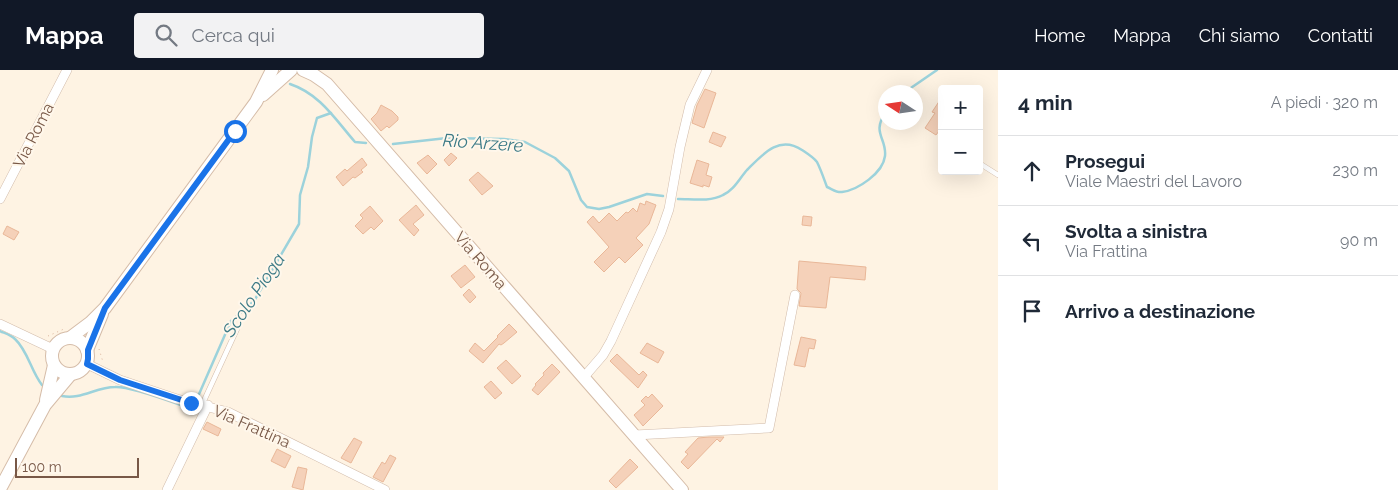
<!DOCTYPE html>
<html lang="it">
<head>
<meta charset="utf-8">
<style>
	body { margin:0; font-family:Raleway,sans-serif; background:#f2f2f3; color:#1f2937 }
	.controls { position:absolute; right:15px; top:15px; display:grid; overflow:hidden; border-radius:5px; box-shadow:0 5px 20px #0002 }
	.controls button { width:45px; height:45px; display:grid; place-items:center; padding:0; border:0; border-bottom:1px solid #e0e1e3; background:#fff; color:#1f2937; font:25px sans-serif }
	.compass { position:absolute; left:878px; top:15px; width:45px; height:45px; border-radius:50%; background:#fff; box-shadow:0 5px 20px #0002; rotate:282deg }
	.scale { position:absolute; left:15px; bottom:12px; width:124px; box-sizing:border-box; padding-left:5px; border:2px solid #785847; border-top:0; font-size:14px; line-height:18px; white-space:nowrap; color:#785847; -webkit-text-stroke:4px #fff7eb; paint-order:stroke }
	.stop { position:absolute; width:15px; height:15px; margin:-11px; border:4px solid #1a73e8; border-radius:50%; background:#fff }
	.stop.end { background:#1a73e8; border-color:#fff; box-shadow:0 1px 5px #0008 }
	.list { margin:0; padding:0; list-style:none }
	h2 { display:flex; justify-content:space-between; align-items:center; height:65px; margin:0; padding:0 20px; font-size:21px }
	h2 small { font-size:16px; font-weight:400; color:#747a83 }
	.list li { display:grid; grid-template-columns:32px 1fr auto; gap:15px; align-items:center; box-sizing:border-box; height:70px; padding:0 20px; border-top:1px solid #e0e1e3 }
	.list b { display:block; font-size:19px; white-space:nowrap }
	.list p { margin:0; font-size:16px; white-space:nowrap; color:#747a83 }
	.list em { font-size:16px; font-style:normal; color:#747a83 }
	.icon { flex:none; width:28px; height:28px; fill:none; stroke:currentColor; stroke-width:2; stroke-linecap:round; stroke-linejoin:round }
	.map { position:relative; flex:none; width:998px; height:420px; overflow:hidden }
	header { display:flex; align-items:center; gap:30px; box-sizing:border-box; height:70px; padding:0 25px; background:#111827; color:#fff }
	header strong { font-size:24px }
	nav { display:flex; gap:28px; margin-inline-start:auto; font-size:18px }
	.search { width:350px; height:45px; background:#f2f2f3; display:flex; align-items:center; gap:12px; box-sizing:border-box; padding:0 18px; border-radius:5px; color:#747a83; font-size:19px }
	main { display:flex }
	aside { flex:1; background:#fff }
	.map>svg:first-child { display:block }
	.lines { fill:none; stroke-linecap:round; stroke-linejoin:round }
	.stream { stroke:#9cd2db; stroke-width:2.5 }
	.building { fill:#f5d1b9; stroke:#e9b798 }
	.lane-casing { stroke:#d2bcab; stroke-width:5.5 }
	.street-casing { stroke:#d2bcab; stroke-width:10 }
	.secondary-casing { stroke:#d5bca8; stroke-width:14 }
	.path { stroke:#dab49c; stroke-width:1; stroke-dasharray:1 4; stroke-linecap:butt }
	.lane { stroke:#fff; stroke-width:4.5 }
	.street { stroke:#fff; stroke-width:9 }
	.secondary { stroke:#fff; stroke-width:12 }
	.route { stroke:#1a73e8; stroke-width:6 }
	.labels { text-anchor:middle; stroke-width:4; stroke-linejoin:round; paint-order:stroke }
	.street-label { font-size:16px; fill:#785847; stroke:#fff7eb }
	.water-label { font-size:18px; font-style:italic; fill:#3c7a86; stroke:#fff7eb }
</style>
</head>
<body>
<header>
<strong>Mappa</strong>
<div class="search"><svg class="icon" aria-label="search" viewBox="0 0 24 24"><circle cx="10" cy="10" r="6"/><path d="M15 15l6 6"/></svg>Cerca qui</div>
<nav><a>Home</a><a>Mappa</a><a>Chi siamo</a><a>Contatti</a></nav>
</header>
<main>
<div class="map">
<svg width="998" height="420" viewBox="0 0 998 420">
	<rect width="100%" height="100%" fill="#fef3e3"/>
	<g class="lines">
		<g class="stream">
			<path d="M 290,14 C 320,24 335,49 355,72 L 366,73"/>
			<path d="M 905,22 L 937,0"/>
			<path d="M 393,74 L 447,68 L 504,69 L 525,72 L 555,88 L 569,101 L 581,130 L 587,137 L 599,139 L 609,137 L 647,124 L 663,126"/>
			<path d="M 678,129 C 692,129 710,132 723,125 C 734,120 739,109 747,100 C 763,84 779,65 802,80 C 808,84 813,87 817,92 C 821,100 824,109 827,117 C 832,119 837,123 842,122 C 858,120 883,103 885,86 C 887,68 871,63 886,42"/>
			<path d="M 0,261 C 4,263 11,265 15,269 C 28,281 31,301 42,315"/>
			<path d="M 62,326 C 81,330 96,317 115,317 C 132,316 174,333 192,339 L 193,336"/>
			<path d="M 196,331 L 231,251 L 254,231 L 299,154 L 300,125 L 308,97 L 312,67 L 317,48 L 331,43"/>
		</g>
	</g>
	<g class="building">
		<path d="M 705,19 L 716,23 L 704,58 L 692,53 L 697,35 Z"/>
		<path d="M 942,27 L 942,57 L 936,65 L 925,58 L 935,43 L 932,42 Z"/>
		<path d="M 381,35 L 392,41 L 398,47 L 398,50 L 389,58 L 387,56 L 381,61 L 371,49 L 377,43 Z"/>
		<path d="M 713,62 L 726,67 L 721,77 L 709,72 Z"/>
		<path d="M 451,83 L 457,88 L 449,96 L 444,90 Z"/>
		<path d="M 428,85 L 437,94 L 427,104 L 417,93 Z"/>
		<path d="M 362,88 L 367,95 L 361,100 L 363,102 L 355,108 L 353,107 L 343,116 L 336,107 L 345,99 L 347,101 Z"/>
		<path d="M 697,90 L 709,94 L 706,105 L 712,107 L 709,117 L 703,115 L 703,117 L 690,113 Z"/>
		<path d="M 478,102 L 493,116 L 482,125 L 469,110 Z"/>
		<path d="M 646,131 L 656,135 L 649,154 L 636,168 L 643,175 L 625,193 L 619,187 L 604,202 L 594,192 L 609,177 L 587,152 L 593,146 L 599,153 L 609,143 L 617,151 L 626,142 L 628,143 L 633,138 L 637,142 L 640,133 L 645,135 Z"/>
		<path d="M 416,135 L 424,145 L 413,154 L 419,160 L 414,166 L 399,150 Z"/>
		<path d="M 370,136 L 383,151 L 374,160 L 371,157 L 363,164 L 355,156 L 363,148 L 360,145 Z"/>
		<path d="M 803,146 L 812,147 L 811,156 L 802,155 Z"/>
		<path d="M 7,156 L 19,162 L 14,170 L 3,164 Z"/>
		<path d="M 799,191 L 866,197 L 865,210 L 830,207 L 826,238 L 799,236 L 801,223 L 797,219 Z"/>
		<path d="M 465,195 L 475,207 L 461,218 L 451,206 Z"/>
		<path d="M 469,219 L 476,227 L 470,233 L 463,225 Z"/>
		<path d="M 509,254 L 517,262 L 504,273 L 501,275 L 499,274 L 483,293 L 469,281 L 475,273 L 484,281 L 498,267 L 497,266 Z"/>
		<path d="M 801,267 L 816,270 L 814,279 L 809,278 L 805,297 L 794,295 Z"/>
		<path d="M 647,273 L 664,282 L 658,293 L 640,283 Z"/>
		<path d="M 617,284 L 639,305 L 643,301 L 647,305 L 638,318 L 610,291 Z"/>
		<path d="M 506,290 L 521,306 L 512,314 L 497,298 Z"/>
		<path d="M 552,294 L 560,302 L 538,325 L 532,320 L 536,315 L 535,314 L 544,305 L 543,303 Z"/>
		<path d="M 491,311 L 502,323 L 495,329 L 484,317 Z"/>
		<path d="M 652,324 L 663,336 L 643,356 L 634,345 L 645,335 L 641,331 L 646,326 L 648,328 Z"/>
		<path d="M 207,352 L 221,359 L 218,366 L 203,359 Z"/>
		<path d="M 709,367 L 724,367 L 720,372 L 717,369 L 688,399 L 681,392 L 688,384 L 685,382 L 698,368 Z"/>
		<path d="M 354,368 L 362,372 L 351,393 L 341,388 Z"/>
		<path d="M 277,379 L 291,386 L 285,398 L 271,391 Z"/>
		<path d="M 390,385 L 396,388 L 383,412 L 373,407 L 382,392 L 385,394 Z"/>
		<path d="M 630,389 L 638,397 L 616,418 L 609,411 Z"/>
		<path d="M 298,397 L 307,399 L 303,420 L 292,417 Z"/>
	</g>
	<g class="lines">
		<defs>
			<g id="lane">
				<path d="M 979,93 L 998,105"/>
				<path d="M 202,335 L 237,259"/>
			</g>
			<g id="street">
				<path d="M 0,129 L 67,0"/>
				<path d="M 0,254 L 53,279"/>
				<path d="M 87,294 L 120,310 L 177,329 L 228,342 L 385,420"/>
				<path d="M 584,307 L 603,285 L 611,271 L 661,162 L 669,139 L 680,77 L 690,35 L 707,0"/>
				<path d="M 635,365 L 769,358 L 795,225"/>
				<path d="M 167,420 L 208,335"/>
			</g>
			<g id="secondary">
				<path d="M 303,0 L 314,5 L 327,14 L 682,420"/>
				<path d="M 263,25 L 291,0"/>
				<path d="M 71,267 L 91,252 L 105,238 L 256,32 L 272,0"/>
				<circle cx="70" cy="286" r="18"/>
				<path d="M 87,280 L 102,244"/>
				<path d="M 46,330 L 54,295"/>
				<path d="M 0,419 L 45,335 L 71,304"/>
			</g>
		</defs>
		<use href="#lane" class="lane-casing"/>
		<use href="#street" class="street-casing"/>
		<use href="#secondary" class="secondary-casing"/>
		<g class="path">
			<path d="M 48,266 L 64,259"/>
			<path d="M 99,279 L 103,292"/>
		</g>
		<use href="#lane" class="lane"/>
		<use href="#street" class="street"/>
		<use href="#secondary" class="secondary"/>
	</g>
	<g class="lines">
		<path class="route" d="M 191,333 L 120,310 L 87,294 L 88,289 L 88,280 L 105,238 L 235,61"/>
	</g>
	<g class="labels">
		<g class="street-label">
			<text transform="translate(33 65) rotate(-63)" y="6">Via Roma</text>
			<text transform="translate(481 190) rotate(49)" y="6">Via Roma</text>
			<text transform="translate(252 356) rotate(24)" y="6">Via Frattina</text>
		</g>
		<g class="water-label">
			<text transform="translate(483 73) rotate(4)" y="6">Rio Arzere</text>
			<text transform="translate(254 225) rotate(-56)" y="6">Scolo Pioga</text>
		</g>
	</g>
</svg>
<div class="controls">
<button>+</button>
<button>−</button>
</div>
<svg class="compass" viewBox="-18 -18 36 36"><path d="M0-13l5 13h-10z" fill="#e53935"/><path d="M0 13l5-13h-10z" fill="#747a83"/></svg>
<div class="scale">100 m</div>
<div class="stop" style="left:235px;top:61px"></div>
<div class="stop end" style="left:191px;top:333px"></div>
</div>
<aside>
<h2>4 min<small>A piedi · 320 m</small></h2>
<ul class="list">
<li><svg class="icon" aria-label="ahead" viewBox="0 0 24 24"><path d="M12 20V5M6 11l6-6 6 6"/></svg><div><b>Prosegui</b><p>Viale Maestri del Lavoro</p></div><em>230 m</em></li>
<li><svg class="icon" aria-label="left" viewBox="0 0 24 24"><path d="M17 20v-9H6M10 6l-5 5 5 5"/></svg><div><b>Svolta a sinistra</b><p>Via Frattina</p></div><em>90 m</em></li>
<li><svg class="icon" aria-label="arrive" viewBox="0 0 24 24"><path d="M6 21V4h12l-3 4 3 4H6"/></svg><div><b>Arrivo a destinazione</b></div></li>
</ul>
</aside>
</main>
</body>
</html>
